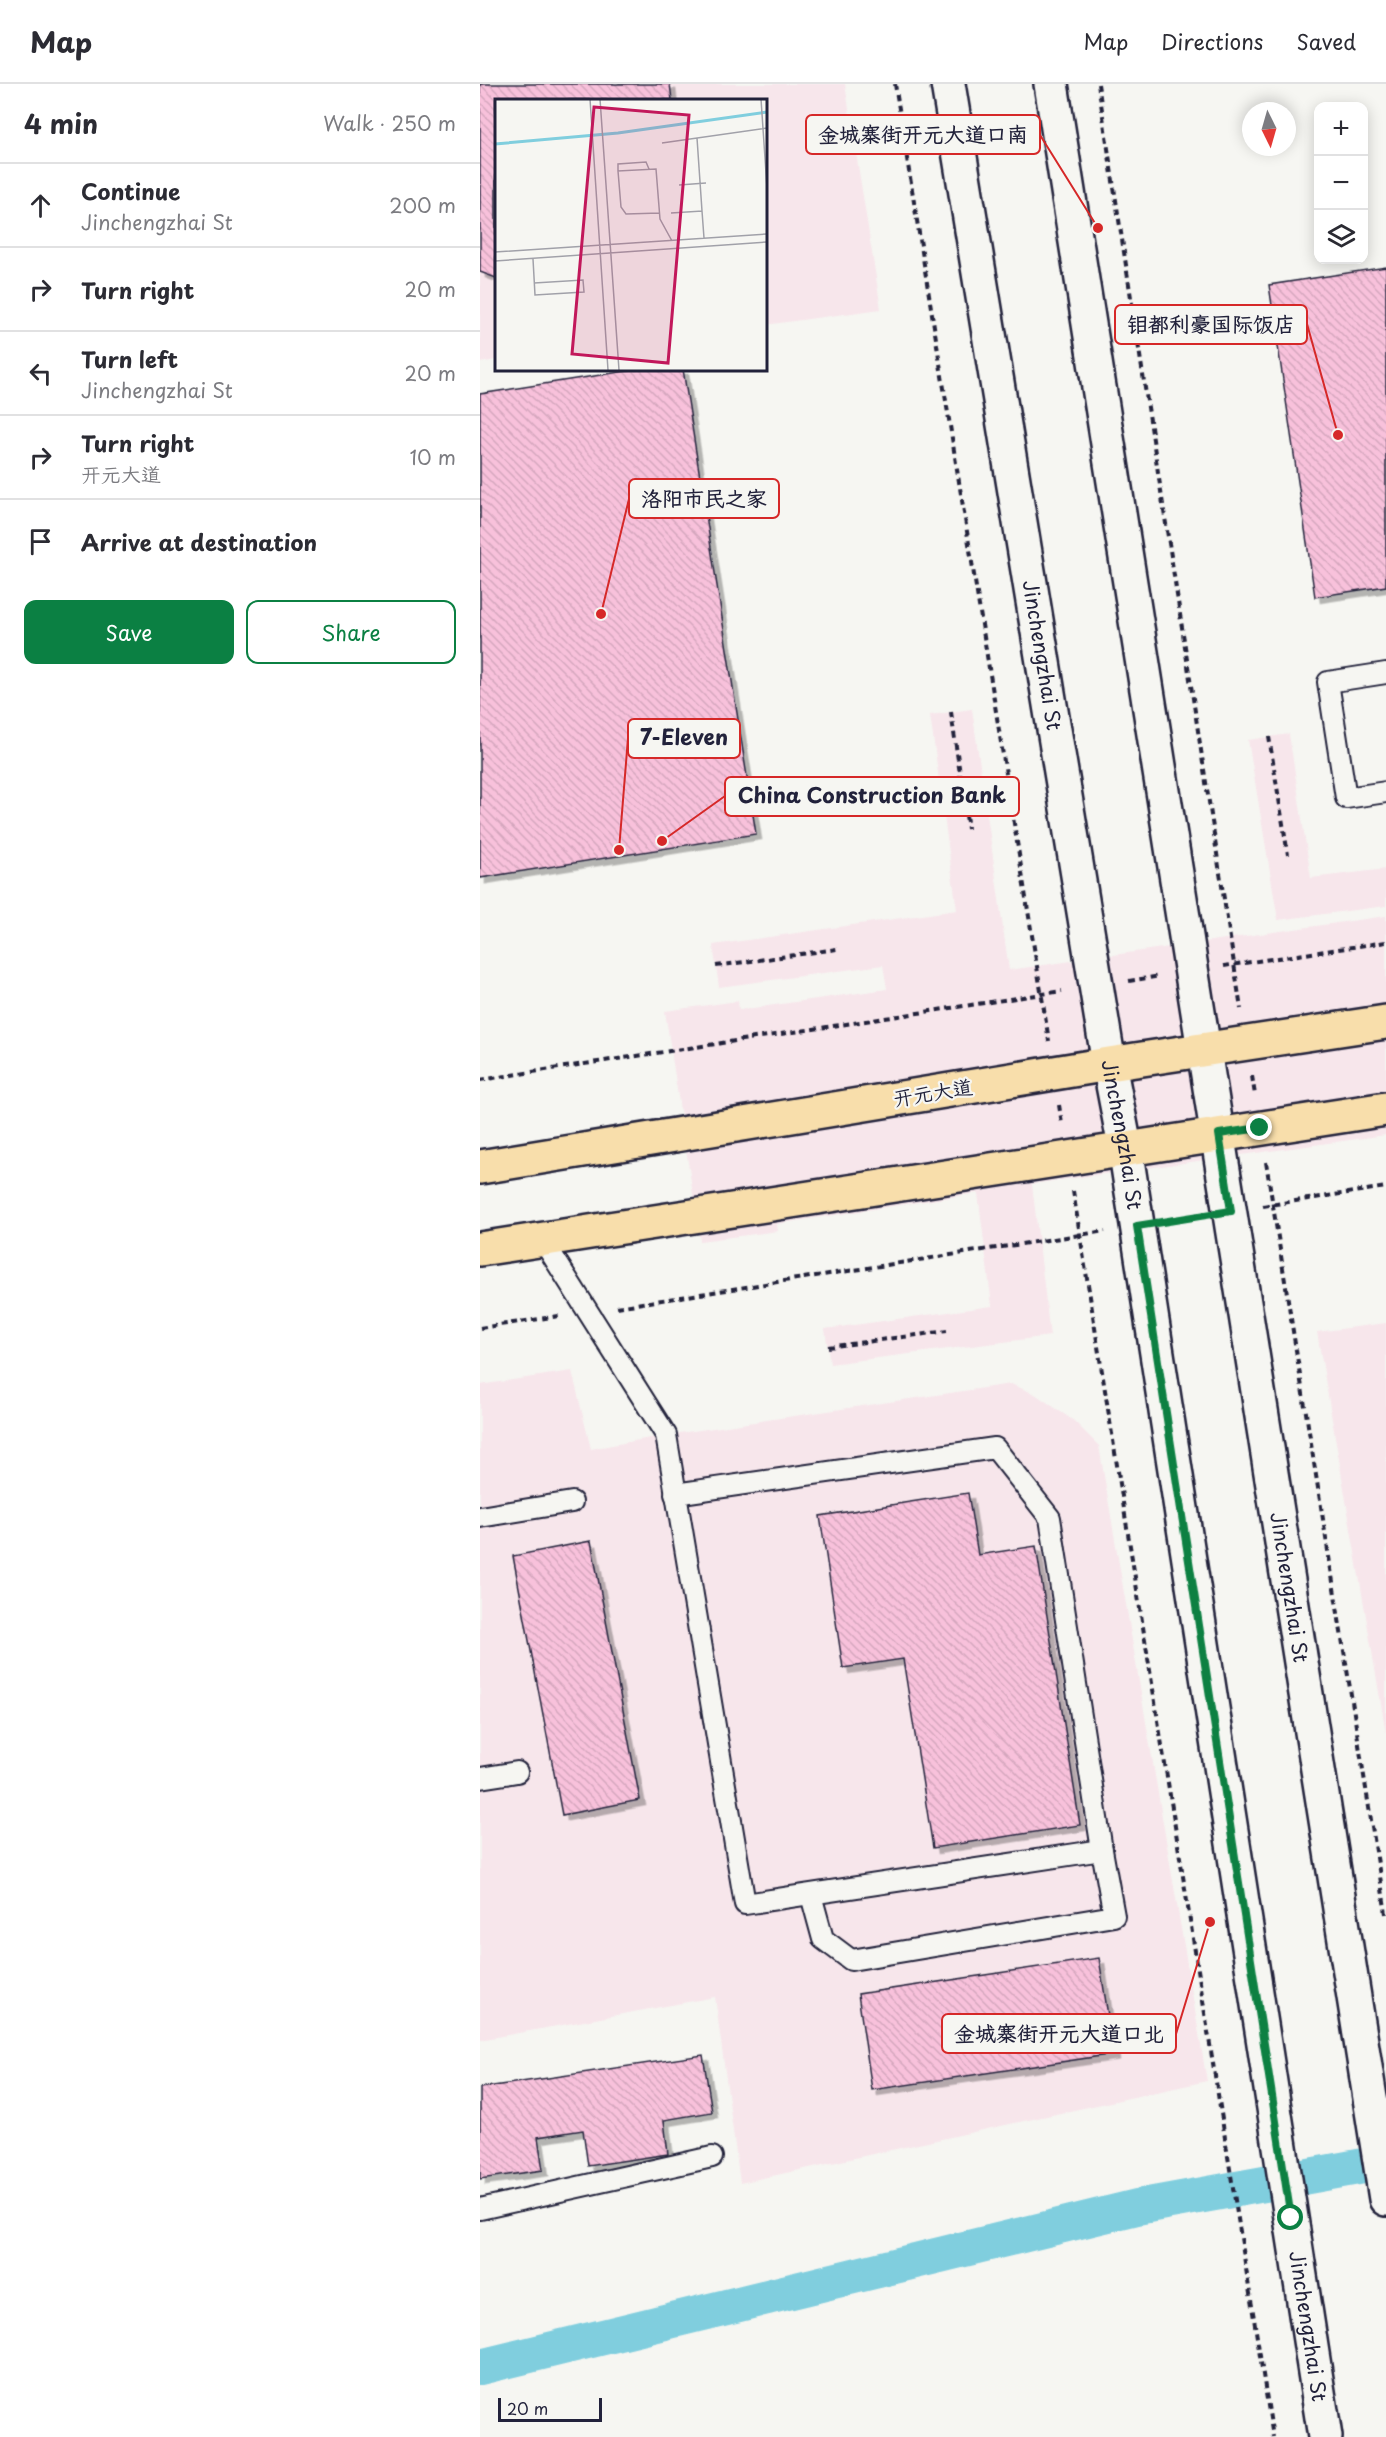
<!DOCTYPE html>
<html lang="en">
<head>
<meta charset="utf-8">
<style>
	body { margin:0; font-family:"Playpen Sans","LXGW WenKai TC",sans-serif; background:#f2f2f3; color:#2b2b33 }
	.controls { position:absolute; right:18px; top:18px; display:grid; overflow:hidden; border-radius:12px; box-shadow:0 3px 15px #0003 }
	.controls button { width:54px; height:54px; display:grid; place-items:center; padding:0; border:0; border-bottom:2px solid #e1e1e2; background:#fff; color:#2b2b33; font:30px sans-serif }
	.compass { position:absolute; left:762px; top:18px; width:54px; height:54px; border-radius:50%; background:#fff; box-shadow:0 3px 15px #0003; rotate:175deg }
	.scale { position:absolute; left:18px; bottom:15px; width:104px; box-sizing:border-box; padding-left:6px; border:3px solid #22223b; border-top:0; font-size:16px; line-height:21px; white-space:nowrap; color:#22223b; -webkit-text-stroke:4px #f6f6f2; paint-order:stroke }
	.stop { position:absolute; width:18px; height:18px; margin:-14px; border:4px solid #0b8043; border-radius:50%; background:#fff }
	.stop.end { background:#0b8043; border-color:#fff; box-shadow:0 2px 6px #0008 }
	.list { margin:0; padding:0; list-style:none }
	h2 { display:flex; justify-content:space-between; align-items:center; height:78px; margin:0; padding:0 24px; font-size:26px }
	h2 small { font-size:20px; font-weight:400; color:#7c7c81 }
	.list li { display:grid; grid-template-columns:39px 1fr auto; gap:18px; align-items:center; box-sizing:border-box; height:84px; padding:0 24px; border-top:2px solid #e1e1e2 }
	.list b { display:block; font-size:22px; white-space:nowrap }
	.list p { margin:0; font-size:20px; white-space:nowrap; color:#7c7c81 }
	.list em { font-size:20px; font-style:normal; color:#7c7c81 }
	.actions { display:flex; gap:12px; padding:18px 24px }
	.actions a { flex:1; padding:14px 0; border:2px solid #0b8043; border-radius:12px; text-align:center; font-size:21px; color:#0b8043 }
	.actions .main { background:#0b8043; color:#fff }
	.icon { flex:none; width:33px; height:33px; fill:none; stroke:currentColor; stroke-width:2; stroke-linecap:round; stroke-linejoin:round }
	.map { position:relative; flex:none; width:906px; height:2353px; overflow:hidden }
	header { display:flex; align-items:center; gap:36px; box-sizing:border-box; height:84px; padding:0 30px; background:#fff; border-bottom:2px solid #e1e1e2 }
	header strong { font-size:28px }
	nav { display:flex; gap:33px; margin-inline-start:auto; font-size:21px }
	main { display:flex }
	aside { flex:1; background:#fff }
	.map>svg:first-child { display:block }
	.built { fill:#f7e6eb }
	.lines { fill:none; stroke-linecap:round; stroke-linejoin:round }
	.canal { stroke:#80cede; stroke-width:36 }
	.building { fill:url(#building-back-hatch); stroke:#22223b; stroke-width:1.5; filter:url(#shadow) }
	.service-casing { stroke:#22223b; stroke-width:24 }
	.secondary-casing { stroke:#22223b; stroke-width:38 }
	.primary-casing { stroke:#22223b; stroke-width:38 }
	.path { stroke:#22223b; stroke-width:4; stroke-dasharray:6 4.5; stroke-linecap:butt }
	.service { stroke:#f6f6f2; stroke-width:20 }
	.secondary { stroke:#f6f6f2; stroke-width:33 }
	.primary { stroke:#f8deab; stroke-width:33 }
	.route { stroke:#0b8043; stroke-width:8 }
	.labels { text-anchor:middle; stroke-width:4.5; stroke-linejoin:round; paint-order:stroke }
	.street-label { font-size:20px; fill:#22223b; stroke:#f6f6f2 }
	.inset-river { fill:none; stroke:#80cede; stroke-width:3 }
	.inset-road { fill:none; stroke:#a1a1a9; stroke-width:1.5 }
	.view { fill:#c2185b; fill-opacity:0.15; stroke:#c2185b; stroke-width:3 }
	.inset-edge { fill:none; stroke:#22223b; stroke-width:3 }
	.leader { fill:none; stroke:#d62828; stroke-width:2 }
	.callout-dot { fill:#d62828; stroke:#f6f6f2; stroke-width:2 }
	.callout { fill:#f6f6f2; stroke:#d62828; stroke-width:2 }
	.callout-label { font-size:21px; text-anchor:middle; font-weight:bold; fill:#22223b }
</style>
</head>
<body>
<header>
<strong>Map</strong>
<nav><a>Map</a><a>Directions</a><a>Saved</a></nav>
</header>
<main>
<aside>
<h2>4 min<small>Walk · 250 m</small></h2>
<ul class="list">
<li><svg class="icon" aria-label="ahead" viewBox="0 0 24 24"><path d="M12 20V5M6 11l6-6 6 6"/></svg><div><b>Continue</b><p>Jinchengzhai St</p></div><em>200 m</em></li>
<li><svg class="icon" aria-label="right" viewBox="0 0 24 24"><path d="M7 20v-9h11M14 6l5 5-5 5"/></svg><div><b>Turn right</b></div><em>20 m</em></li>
<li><svg class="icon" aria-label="left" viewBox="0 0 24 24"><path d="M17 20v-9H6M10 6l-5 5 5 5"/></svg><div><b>Turn left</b><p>Jinchengzhai St</p></div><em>20 m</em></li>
<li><svg class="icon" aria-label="right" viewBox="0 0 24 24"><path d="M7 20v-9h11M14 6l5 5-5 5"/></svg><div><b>Turn right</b><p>开元大道</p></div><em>10 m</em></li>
<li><svg class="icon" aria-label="arrive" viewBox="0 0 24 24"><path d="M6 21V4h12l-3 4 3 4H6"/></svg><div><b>Arrive at destination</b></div></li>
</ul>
<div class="actions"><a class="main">Save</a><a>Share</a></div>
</aside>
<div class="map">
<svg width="906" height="2353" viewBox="0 0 906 2353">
	<defs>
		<pattern id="building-back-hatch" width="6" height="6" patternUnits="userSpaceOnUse" patternTransform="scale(1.5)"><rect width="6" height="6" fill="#f8c1db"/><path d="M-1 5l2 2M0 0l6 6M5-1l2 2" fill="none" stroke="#d4a6bd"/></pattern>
		<filter id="shadow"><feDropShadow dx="5.5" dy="5.5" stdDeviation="0" flood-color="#0004"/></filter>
	</defs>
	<rect width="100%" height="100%" fill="#f6f6f2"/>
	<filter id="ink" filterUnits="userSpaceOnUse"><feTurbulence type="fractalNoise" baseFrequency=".0167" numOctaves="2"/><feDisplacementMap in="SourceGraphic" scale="12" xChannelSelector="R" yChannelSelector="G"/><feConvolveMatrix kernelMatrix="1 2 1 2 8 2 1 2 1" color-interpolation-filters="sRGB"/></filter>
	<g filter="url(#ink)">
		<g class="built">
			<path d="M 0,0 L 365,0 L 401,225 L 285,241 L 285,16 L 16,16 L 16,276 L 0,279 Z"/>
			<path d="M 492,625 L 529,886 L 906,832 L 906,1051 L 552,1100 L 570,1252 L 350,1280 L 345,1245 L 512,1222 L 498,1109 L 297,1140 L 298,1147 L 220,1157 L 185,927 L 258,917 L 259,926 L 407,905 L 403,881 L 239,903 L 233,861 L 477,826 L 450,631 Z"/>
			<path d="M 809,650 L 831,794 L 906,785 L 906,822 L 798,836 L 768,656 Z"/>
			<path d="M 906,1239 L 906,1649 L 837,1248 Z"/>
			<path d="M 92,1287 L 111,1365 L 186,1351 L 531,1300 L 555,1310 L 594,1337 L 619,1362 L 727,1997 L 260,2099 L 235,1913 L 0,1956 L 0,1301 Z"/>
		</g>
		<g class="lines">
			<path class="canal" d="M 0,2283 L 657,2123 L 906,2078"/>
		</g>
		<g class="building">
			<path d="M 0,0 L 190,0 L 192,16 L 16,16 L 16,194 L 0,188 Z"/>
			<path d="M 906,183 L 906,502 L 835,513 L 789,201 Z"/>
			<path d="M 159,285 L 203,285 L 276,750 L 0,794 L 0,310 Z"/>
			<path d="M 488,1409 L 498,1471 L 556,1462 L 600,1741 L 453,1764 L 423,1575 L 363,1584 L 340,1432 Z"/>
			<path d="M 111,1457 L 160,1716 L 82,1731 L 33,1472 Z"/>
			<path d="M 619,1874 L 634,1970 L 392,2006 L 378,1910 Z"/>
			<path d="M 223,1971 L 232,2028 L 184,2036 L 188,2070 L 108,2082 L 103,2046 L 58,2053 L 63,2086 L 0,2095 L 0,2004 Z"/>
		</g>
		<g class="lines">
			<defs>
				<g id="service">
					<path d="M 906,589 L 848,598 L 866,714 L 906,708"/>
					<path d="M 62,1155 L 186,1351 L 265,1820 L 622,1766 L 634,1832 L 371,1876 L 343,1855 L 331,1811"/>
					<path d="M 195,1410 L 515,1364 L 570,1434 L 622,1766"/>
					<path d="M 0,1433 L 92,1418"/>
					<path d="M 0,1694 L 37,1688"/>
					<path d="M 0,2125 L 232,2073"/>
				</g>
				<g id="secondary">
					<path id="s1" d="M 468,0 L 629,980 L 645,1063 L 845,2353"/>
					<path id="s2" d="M 571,0 L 906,2115"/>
				</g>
				<g id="primary">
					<path d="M 0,1083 L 629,980 L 906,938"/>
					<path d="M 0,1165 L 906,1025"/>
				</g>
			</defs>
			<use href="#service" class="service-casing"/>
			<use href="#secondary" class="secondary-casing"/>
			<use href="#primary" class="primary-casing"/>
			<g class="path">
				<path d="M 415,0 L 569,957"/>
				<path d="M 618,0 L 761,925"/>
				<path d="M 471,628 L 488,745"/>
				<path d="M 789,653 L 808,771"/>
				<path d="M 236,882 L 357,865"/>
				<path d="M 744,882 L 906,858"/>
				<path d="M 649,897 L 680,892"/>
				<path d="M 772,992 L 775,1011"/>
				<path d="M 0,996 L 582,907"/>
				<path d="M 579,1021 L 582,1040"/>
				<path d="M 786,1078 L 906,1830"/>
				<path d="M 593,1107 L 793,2353"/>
				<path d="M 783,1122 L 906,1103"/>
				<path d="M 691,1136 L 717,1132"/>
				<path d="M 137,1223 L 625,1147"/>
				<path d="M 0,1244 L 79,1232"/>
				<path d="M 348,1263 L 467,1247"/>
			</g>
			<use href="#service" class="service"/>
			<use href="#secondary" class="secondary"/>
			<use href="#primary" class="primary"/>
		</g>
	</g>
	<g class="lines" filter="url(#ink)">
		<path class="route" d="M 780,1044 L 739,1050 L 751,1127 L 657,1142 L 811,2134"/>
	</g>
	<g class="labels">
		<g class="street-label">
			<text dy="7" stroke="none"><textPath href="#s1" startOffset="579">Jinchengzhai St</textPath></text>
			<text transform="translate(453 1009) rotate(-9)" y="7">开元大道</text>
			<text dy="7" stroke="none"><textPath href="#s1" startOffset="1065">Jinchengzhai St</textPath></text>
			<text dy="7" stroke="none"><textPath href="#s2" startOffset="1522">Jinchengzhai St</textPath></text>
			<text dy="7" stroke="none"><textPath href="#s1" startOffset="2271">Jinchengzhai St</textPath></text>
		</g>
	</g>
	<g transform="translate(15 15)">
		<rect width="272" height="272" fill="#f6f6f2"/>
		<path class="inset-river" d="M 0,45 L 123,34 L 272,13"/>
		<path class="inset-road" d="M 95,0 L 113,271M 105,0 L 124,271M 266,0 L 272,89M 202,39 L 207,112M 167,44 L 272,29M 154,70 L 151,63 L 123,65 L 123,72 L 161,70 L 165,120 L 177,142M 123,72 L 126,108 L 131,115 L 165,114M 184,86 L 211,84M 176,114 L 207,112 L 209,139M 0,153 L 272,135M 38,160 L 40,196 L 89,193 L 88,181 L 39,184M 0,162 L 272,143"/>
		<path class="view" d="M 99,8 L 194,16 L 173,264 L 77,255 Z"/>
		<rect width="272" height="272" class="inset-edge"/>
	</g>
	<path class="leader" d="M618 144L560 51M858 351L827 240M121 530L149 415M139 766L148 654M182 757L245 712M730 1838L696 1950"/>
	<g class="callout-dot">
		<circle cx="618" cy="144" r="6"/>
		<circle cx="858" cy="351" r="6"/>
		<circle cx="121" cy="530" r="6"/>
		<circle cx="139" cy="766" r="6"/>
		<circle cx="182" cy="757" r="6"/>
		<circle cx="730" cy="1838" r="6"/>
	</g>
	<g class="callout">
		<rect x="326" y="31" width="234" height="39" rx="6"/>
		<rect x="635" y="221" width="192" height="39" rx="6"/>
		<rect x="149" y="395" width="150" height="39" rx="6"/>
		<rect x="148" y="635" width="112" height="39" rx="6"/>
		<rect x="245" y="693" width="294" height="39" rx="6"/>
		<rect x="462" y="1930" width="234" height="39" rx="6"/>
	</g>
	<g class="callout-label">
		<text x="443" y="58">金城寨街开元大道口南</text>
		<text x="731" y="248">钼都利豪国际饭店</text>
		<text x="224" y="422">洛阳市民之家</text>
		<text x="204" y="661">7-Eleven</text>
		<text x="392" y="719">China Construction Bank</text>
		<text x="579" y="1957">金城寨街开元大道口北</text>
	</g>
</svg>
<div class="controls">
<button>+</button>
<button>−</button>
<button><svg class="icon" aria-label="layers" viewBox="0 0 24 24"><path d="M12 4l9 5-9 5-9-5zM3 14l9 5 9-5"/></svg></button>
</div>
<svg class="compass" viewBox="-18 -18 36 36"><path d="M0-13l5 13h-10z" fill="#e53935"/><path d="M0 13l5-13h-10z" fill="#7c7c81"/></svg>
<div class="scale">20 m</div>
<div class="stop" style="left:811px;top:2134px"></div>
<div class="stop end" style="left:780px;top:1044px"></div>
</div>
</main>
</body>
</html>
